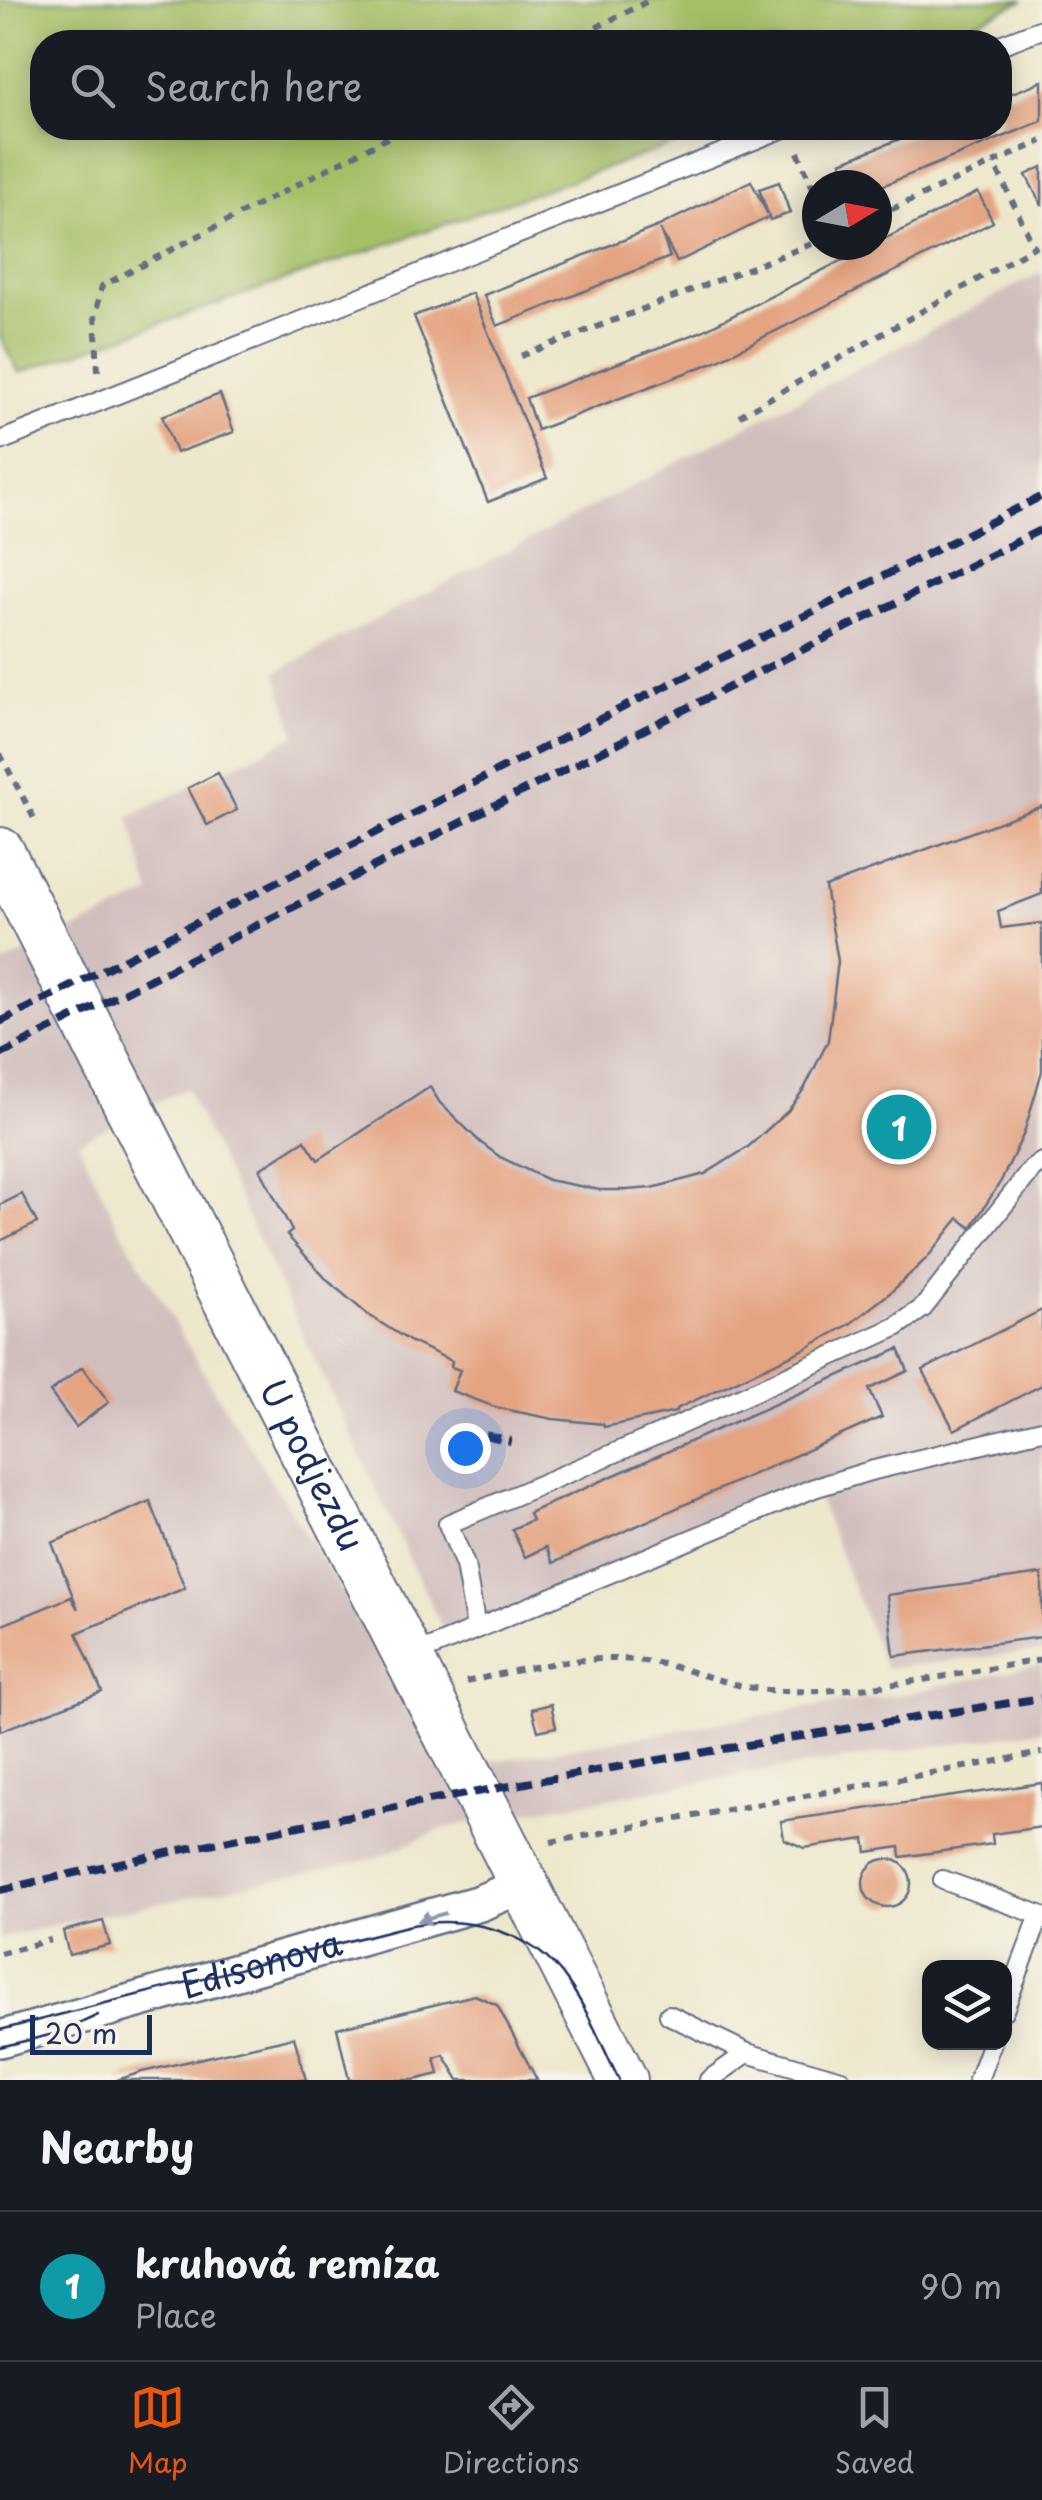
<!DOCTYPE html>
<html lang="en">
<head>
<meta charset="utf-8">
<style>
	body { margin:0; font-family:"Playpen Sans",sans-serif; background:#242831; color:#f1f3f6 }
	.controls { position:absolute; right:30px; bottom:30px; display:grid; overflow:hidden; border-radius:20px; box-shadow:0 5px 25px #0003 }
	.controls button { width:90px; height:90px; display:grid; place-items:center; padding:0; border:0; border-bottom:2px solid #363941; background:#171b24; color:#f1f3f6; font:50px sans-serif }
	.compass { position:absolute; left:802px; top:170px; width:90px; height:90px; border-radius:50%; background:#171b24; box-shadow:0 5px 25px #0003; rotate:80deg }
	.scale { position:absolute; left:30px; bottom:25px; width:122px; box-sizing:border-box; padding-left:10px; border:5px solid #1b2f5e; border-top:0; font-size:28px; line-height:35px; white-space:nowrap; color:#1b2f5e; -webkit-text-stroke:8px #f7f3e8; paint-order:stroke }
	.you { position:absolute; left:465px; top:1448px; width:35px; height:35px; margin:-25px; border:8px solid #fff; border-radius:50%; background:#1a73e8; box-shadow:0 0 0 15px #1a73e833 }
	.badge { display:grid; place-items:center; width:65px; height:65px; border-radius:50%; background:#ea580c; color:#fff; font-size:32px; font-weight:700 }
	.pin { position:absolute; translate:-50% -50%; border:5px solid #fff; box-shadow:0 2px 10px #0006 }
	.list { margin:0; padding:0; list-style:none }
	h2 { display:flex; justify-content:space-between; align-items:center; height:130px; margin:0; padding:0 40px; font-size:42px }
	h2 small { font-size:32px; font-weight:400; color:#9ea1a6 }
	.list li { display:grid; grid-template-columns:65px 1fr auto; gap:30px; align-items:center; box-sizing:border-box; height:150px; padding:0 40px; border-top:2px solid #363941 }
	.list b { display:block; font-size:38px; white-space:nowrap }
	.list p { margin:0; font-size:32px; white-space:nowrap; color:#9ea1a6 }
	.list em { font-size:32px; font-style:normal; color:#9ea1a6 }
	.icon { flex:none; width:55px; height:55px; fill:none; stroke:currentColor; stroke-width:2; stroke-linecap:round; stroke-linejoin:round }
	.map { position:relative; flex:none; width:1042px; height:2080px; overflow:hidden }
	.search { position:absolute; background:#171b24; box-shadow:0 5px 25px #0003; left:30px; right:30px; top:30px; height:110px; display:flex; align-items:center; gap:25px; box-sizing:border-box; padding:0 35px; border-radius:40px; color:#9ea1a6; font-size:38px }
	.sheet { height:280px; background:#171b24 }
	nav { display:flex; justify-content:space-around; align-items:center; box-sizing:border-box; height:140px; border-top:2px solid #363941; background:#171b24; font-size:28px; color:#9ea1a6 }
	nav a { display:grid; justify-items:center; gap:5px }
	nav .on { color:#ea580c }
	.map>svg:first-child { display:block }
	.industrial { fill:#d1bfbe }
	.green { fill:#a5bf66; stroke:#607762; stroke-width:2.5 }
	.building { fill:#e4a381 }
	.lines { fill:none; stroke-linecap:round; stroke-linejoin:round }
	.service-casing { stroke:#646f84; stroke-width:22 }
	.minor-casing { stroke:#646f84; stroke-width:40 }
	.secondary-casing { stroke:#646f84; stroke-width:52 }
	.path { stroke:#646f84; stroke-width:6; stroke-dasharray:8 8; stroke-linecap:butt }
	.service { stroke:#fff; stroke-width:18 }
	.minor { stroke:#fff; stroke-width:35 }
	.secondary { stroke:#fff; stroke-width:48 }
	.tram { stroke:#1b2f5e; stroke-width:2.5 }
	.rail { stroke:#1b2f5e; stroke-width:8; stroke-dasharray:15 8; stroke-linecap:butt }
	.oneway { fill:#8d97ae }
	.labels { text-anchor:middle; stroke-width:8; stroke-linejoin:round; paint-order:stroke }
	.street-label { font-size:35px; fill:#1b2f5e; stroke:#f7f3e8 }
</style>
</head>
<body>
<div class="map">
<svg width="1042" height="2080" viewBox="0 0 1042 2080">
	<rect width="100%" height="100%" fill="#f7f3e8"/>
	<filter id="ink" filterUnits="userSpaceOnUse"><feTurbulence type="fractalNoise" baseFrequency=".01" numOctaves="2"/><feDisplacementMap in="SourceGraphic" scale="20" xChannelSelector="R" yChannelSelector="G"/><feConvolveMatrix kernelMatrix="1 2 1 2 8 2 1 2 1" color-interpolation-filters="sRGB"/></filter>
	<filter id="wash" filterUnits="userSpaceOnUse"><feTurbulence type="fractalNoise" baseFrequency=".0048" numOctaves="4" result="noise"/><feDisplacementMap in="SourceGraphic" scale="40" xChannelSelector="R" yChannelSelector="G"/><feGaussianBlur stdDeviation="2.25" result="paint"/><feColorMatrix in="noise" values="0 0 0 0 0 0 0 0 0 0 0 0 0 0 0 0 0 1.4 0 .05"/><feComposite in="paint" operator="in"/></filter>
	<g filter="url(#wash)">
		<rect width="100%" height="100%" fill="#ede7cb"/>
		<path class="industrial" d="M 1042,272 L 1042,1651 L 885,1668 L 814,1488 L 448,1640 L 186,1088 L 78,1142 L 116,1222 L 213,1389 L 371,1637 L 441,1770 L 811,1707 L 899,1695 L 1042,1664 L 1042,1730 L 761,1772 L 508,1815 L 445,1828 L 373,1859 L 49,1926 L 0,1939 L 0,965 L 151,894 L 129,817 L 296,735 L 276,672 Z"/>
		<path class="green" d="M 0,0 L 1024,0 L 930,42 L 42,42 L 42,128 L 720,128 L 19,373 L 0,337 Z"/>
		<g id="blocks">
			<g class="building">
				<path d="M 1042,81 L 1042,121 L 877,188 L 877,185 L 850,185 L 841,162 L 928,128 L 1000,128 L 1000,98 Z"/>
				<path d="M 1042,167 L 1042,206 L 1026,175 Z"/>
				<path d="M 751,181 L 769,217 L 677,262 L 660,229 L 670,257 L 497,326 L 484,295 L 659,226 Z"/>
				<path d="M 779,182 L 790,213 L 770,220 L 759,189 Z"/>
				<path d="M 978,192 L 993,222 L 714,362 L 537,430 L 526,398 L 700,332 Z"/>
				<path d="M 472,293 L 547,478 L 488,502 L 414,316 Z"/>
				<path d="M 220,394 L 234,432 L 176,453 L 162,416 Z"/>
				<path d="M 218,773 L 237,810 L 207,825 L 188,788 Z"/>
				<path d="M 1042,806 L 1042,894 L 998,911 L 1001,928 L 1042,923 L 1042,1071 L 1024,1133 L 1001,1181 L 971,1228 L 959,1218 L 927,1258 L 891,1292 L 850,1324 L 805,1349 L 676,1409 L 676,1412 L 604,1427 L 603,1424 L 553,1419 L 498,1408 L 452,1391 L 460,1370 L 451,1367 L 452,1361 L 411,1342 L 367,1314 L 328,1281 L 287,1235 L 292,1231 L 260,1169 L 305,1140 L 318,1160 L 430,1087 L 440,1103 L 480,1142 L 500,1157 L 548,1180 L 600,1190 L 627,1190 L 652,1188 L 705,1174 L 748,1147 L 788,1111 L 804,1089 L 828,1041 L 838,961 L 825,887 Z"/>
				<path d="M 22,1194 L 37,1223 L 0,1241 L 0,1205 Z"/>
				<path d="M 1042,1310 L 1042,1385 L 954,1430 L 923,1370 Z"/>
				<path d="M 899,1349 L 908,1371 L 869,1389 L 882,1417 L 553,1563 L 546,1547 L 525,1557 L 512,1529 L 532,1520 L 529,1513 Z"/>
				<path d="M 82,1367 L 109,1402 L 76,1427 L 50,1392 Z"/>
				<path d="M 150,1501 L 185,1588 L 77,1633 L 102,1692 L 0,1731 L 0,1626 L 71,1597 L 78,1609 L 52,1543 Z"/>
				<path d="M 1042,1574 L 1042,1637 L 894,1656 L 887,1595 Z"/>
				<path d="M 551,1704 L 556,1727 L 538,1731 L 532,1709 Z"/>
				<path d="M 1042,1783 L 1042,1827 L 992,1834 L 993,1844 L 901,1857 L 900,1847 L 867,1852 L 865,1839 L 804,1848 L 784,1839 L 781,1821 Z"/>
				<circle cx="887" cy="1883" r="24"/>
				<path d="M 103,1921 L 110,1945 L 69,1955 L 63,1931 Z"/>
				<path d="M 475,1995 L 497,2005 L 537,2080 L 459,2080 L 444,2055 L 435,2058 L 439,2074 L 414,2080 L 349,2080 L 337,2028 Z"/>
				<path d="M 294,2037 L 306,2080 L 117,2080 L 142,2072 Z"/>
			</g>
		</g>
	</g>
	<g filter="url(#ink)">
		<use href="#blocks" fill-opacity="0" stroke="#646f84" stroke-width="2.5"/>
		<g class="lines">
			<defs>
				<g id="service">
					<path d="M 1000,45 L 1042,29"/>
					<path d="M 0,441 L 784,128"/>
					<path d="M 476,1628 L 465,1565 L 448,1524 L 664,1432 L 896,1327 L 923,1308 L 1032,1169 L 1042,1162"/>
					<path d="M 409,1657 L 814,1488 L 870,1471 L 1042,1430"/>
					<path d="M 943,1880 L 1040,1915 L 1004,2010"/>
					<path d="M 669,2015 L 747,2053 L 841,2080"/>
					<path d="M 709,2080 L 747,2053"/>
					<path d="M 978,2080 L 992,2042"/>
				</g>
				<g id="minor">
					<path id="s1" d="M 0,2039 L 480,1903 L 524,1884"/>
				</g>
				<g id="secondary">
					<path id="s2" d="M 0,852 L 623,2080"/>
				</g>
			</defs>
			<use href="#service" class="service-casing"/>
			<use href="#minor" class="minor-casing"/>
			<use href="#secondary" class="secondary-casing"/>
			<g class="path">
				<path d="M 568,42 L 650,0"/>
				<path d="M 798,152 L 817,198"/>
				<path d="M 877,216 L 1042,141"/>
				<path d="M 521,356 L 817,242"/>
				<path d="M 98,371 L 95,315 L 102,286 L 406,128"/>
				<path d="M 739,416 L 1034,247 L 994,163"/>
				<path d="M 0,754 L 37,824"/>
				<path d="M 466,1682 C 534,1666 601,1649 671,1666 C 703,1674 734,1687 768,1690 C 856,1697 955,1673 1042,1660"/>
				<path d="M 551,1842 L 1042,1753"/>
				<path d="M 0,1953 L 51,1940"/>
			</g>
			<use href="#service" class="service"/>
			<use href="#minor" class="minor"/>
			<use href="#secondary" class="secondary"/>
			<g class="tram">
				<path d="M 0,2030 L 407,1926 C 465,1914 533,1930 568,1982 C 589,2012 603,2048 619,2080"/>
				<path d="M 0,2047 L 62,2032 L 98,2015"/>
			</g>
			<g class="rail">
				<path d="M 0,1022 L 1042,496"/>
				<path d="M 0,1055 L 1042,529"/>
				<path d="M 463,1430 L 511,1441"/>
				<path d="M 0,1890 C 345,1810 693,1752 1042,1698"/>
			</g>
		</g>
		<defs><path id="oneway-solid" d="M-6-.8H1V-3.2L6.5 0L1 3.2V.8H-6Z" transform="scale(2.5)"/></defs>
		<use class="oneway" href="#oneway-solid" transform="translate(432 1917) rotate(164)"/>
	</g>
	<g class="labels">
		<g class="street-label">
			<text dy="12" stroke="none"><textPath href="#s2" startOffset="688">U podjezdu</textPath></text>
			<text dy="12" stroke="none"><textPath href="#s1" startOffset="272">Edisonova</textPath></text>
		</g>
	</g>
</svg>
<div class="controls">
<button><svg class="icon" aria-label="layers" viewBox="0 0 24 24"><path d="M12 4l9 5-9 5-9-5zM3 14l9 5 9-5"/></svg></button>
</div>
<svg class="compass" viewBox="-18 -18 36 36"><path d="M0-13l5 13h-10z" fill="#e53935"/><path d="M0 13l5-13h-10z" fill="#9ea1a6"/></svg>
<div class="scale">20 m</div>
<div class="you"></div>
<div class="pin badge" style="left:899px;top:1127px;background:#0f9aa8">1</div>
<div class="search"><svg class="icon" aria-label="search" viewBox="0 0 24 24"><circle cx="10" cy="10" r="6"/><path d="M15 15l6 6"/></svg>Search here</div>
</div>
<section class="sheet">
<h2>Nearby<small></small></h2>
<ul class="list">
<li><span class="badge" style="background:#0f9aa8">1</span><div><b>kruhová remíza</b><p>Place</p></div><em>90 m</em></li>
</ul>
</section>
<nav>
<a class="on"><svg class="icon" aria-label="map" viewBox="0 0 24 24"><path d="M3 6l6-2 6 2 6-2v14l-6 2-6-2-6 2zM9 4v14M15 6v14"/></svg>Map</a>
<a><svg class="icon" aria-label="directions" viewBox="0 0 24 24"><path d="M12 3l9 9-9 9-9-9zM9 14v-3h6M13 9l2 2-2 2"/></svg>Directions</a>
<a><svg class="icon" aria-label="saved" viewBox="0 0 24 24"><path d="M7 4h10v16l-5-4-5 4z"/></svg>Saved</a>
</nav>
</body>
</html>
